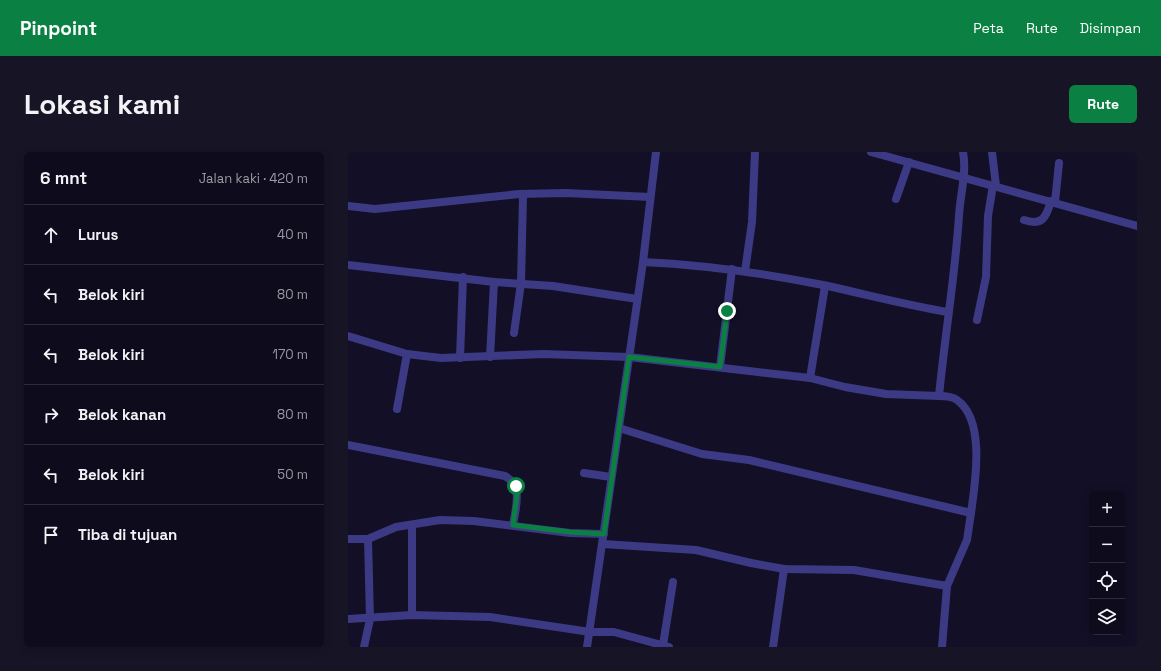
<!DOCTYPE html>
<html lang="id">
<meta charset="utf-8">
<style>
body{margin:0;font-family:"Space Grotesk",sans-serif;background:#171425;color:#f1f3f6}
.controls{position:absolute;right:12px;bottom:12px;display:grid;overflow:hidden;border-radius:6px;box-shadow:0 2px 10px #0003}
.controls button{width:36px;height:36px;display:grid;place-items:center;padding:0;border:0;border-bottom:1px solid #2e2b3b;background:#0e0b1c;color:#f1f3f6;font:20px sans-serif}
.stop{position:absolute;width:12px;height:12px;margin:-9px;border:3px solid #0b8043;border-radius:50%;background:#fff}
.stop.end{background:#0b8043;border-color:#fff;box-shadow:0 1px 4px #0008}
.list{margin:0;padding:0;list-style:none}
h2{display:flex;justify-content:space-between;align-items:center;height:52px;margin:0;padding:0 16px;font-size:17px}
h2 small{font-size:13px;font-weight:400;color:#9b9ba3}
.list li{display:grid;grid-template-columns:26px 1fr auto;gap:12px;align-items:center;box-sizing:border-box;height:60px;padding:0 16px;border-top:1px solid #2e2b3b}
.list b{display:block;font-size:15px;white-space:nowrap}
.list em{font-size:13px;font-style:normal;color:#9b9ba3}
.icon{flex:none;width:22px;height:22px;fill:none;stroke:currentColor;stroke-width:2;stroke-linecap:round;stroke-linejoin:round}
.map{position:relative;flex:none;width:789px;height:495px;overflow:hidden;border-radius:6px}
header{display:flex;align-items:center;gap:24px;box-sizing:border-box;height:56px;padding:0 20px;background:#0b8043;color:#fff}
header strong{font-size:19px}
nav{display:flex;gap:22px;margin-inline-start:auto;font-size:14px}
.intro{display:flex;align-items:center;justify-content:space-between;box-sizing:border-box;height:96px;padding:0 24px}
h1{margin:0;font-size:28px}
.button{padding:10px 18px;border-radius:6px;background:#0b8043;color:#fff;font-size:14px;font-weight:700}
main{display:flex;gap:24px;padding:0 24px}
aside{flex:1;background:#0e0b1c;border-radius:6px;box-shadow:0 2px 10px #0003}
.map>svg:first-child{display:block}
</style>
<header>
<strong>Pinpoint</strong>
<nav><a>Peta</a><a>Rute</a><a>Disimpan</a></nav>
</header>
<div class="intro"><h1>Lokasi kami</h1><a class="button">Rute</a></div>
<main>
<aside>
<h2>6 mnt<small>Jalan kaki · 420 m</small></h2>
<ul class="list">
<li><svg class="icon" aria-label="ahead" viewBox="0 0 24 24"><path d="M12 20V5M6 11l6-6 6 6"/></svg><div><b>Lurus</b></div><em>40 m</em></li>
<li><svg class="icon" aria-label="left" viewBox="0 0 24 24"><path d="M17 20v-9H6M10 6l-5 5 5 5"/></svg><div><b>Belok kiri</b></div><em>80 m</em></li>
<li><svg class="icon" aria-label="left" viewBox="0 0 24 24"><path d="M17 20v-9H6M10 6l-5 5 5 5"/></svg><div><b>Belok kiri</b></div><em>170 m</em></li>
<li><svg class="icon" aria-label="right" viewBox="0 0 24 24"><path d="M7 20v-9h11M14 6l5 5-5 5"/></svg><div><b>Belok kanan</b></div><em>80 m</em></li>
<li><svg class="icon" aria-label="left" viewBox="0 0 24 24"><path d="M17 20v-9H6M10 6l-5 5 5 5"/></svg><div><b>Belok kiri</b></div><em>50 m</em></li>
<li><svg class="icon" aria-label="arrive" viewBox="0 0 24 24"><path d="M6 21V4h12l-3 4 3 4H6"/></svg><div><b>Tiba di tujuan</b></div></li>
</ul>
</aside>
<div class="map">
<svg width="789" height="495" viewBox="0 0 789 495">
<rect width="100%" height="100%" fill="#130f26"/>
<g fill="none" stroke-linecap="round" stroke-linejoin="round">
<!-- minor -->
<g stroke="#3d3a85" stroke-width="8">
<path d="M523,0L789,74"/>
<path d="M644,0L648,34"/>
<path d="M548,47L561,10"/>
<path d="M707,50L711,11"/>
<path d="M0,54L27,57L171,42L218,41L302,45"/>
<path d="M676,68C694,74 698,66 703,49"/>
<path d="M295,110C356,113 415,121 475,133C517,142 558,153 600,160"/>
<path d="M0,113L146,130L205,134L289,147"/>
<path d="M397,119L404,70L407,0"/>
<path d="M629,168L638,125L640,64L645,33"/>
<path d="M166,181L173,131L175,44"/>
<path d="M0,184L59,202L93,206L195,202L281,205L462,226L497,235L538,242L591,244C597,183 607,124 611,64C612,43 619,21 615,0"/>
<path d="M142,205L146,130"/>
<path d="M112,206L115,125"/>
<path d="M372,215L384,117"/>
<path d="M462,226L477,134"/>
<path d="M49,257L59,202"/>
<path d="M271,276L354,302L401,308L623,361C627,332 638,268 609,248C604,244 597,244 591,244"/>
<path d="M0,293L157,324C175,334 168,355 165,373"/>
<path d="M236,321L263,325"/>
<path d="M0,387H20L48,375L92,368L126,369L222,381L256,382"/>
<path d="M255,392L348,398L403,411L436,417L506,418L599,434"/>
<path d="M64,463V373"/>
<path d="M0,467L64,463L142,465L242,480H266L321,495"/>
<path d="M315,493L325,430"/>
<path d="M16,495L22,467L20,387"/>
<path d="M239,495L295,110L308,0"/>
<path d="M425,495L436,417"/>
<path d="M594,495L599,434L619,388L623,361"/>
</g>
</g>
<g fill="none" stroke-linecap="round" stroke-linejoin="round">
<!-- route -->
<path stroke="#0b8043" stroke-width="5" d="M168,334L169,342L165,373L222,380L256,382L281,205L372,215L379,159"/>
</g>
</svg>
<div class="controls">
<button>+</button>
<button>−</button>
<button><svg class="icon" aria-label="locate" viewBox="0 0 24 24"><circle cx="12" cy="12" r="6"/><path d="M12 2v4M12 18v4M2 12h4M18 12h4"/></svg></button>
<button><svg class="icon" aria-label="layers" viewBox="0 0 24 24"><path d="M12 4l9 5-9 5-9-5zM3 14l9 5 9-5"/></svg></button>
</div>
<div class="stop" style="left:168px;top:334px"></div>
<div class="stop end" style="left:379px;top:159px"></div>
</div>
</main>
